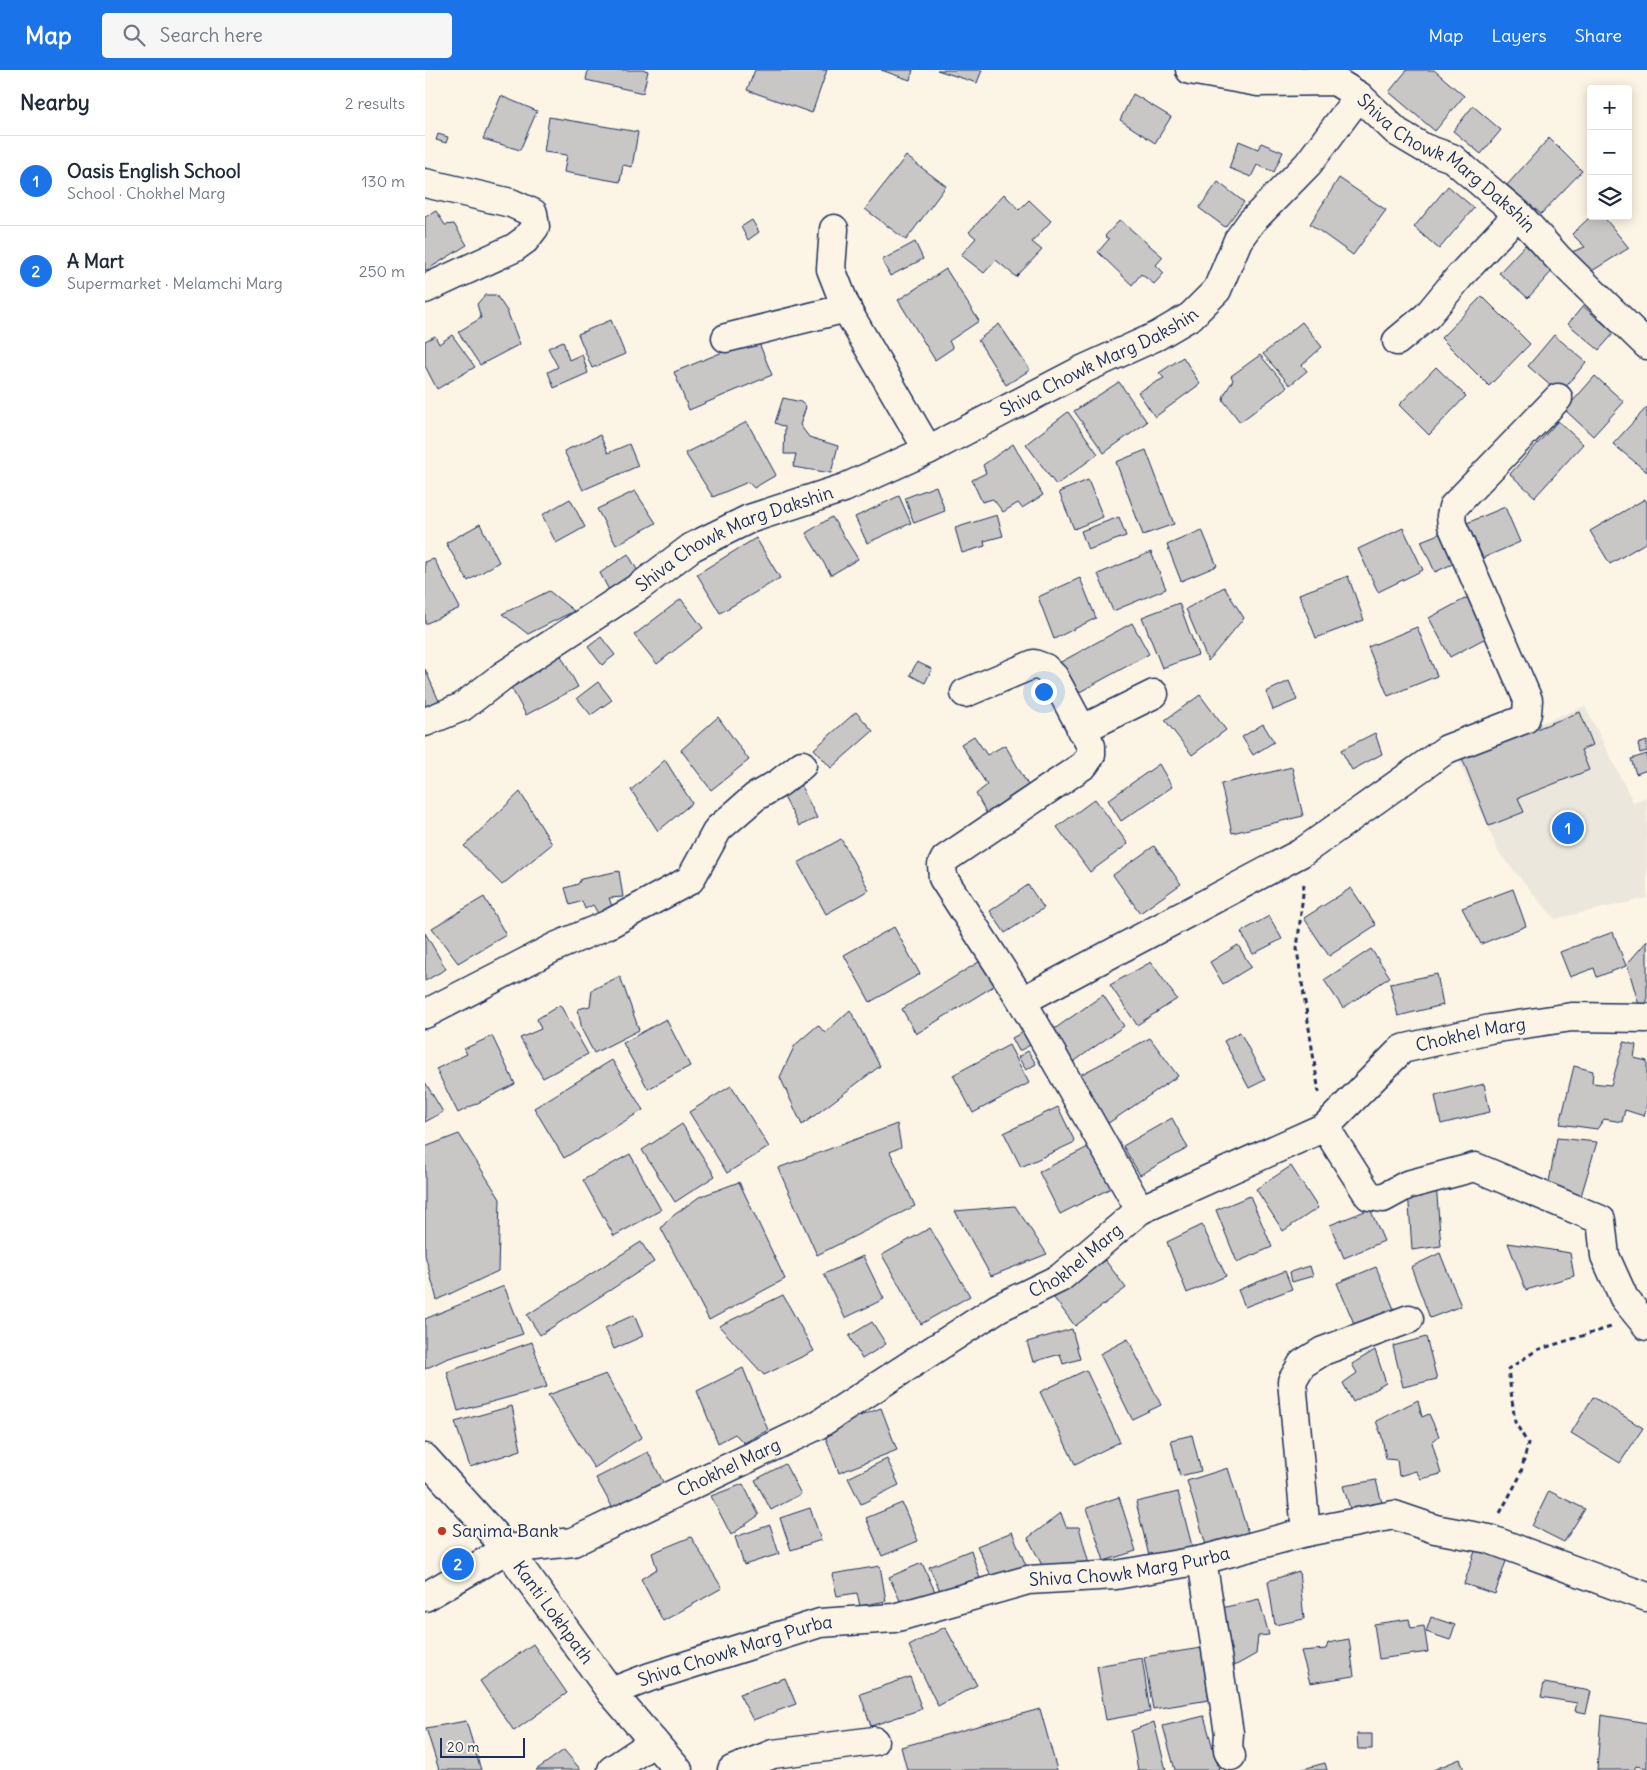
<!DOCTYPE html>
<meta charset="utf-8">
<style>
body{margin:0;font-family:Delius,sans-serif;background:#f6f6f7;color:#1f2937}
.controls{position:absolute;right:15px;top:15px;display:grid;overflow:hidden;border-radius:5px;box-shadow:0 2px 12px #0003}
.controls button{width:45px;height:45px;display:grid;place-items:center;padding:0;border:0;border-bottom:1px solid #e0e1e3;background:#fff;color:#1f2937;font:25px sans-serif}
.scale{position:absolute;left:15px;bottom:12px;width:85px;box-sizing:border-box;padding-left:5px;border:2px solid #1b2f5e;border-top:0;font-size:14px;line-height:18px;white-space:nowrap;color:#1b2f5e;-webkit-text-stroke:4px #fcf5e5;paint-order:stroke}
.you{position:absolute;left:618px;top:621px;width:18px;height:18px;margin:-12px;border:4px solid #fff;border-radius:50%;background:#1a73e8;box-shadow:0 0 0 8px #1a73e833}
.badge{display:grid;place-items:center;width:32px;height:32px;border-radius:50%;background:#1a73e8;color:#fff;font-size:16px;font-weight:700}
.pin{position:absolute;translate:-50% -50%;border:2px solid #fff;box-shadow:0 1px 5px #0006}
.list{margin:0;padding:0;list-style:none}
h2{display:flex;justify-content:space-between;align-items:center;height:65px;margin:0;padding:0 20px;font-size:21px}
h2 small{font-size:16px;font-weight:400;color:#747a83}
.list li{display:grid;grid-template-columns:32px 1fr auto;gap:15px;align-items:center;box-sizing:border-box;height:90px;padding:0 20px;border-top:1px solid #e0e1e3}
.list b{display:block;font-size:19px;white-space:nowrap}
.list p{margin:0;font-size:16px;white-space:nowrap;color:#747a83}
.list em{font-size:16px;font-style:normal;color:#747a83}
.icon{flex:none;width:28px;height:28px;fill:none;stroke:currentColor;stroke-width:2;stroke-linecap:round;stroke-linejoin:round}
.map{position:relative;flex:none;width:1222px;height:1700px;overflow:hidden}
header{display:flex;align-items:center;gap:30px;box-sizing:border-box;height:70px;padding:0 25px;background:#1a73e8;color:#fff}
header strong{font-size:24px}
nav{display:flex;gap:28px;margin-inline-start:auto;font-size:18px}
.search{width:350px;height:45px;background:#f6f6f7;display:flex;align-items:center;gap:12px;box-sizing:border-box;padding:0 18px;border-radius:5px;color:#747a83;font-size:19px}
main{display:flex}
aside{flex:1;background:#fff}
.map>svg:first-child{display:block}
</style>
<header>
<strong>Map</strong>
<div class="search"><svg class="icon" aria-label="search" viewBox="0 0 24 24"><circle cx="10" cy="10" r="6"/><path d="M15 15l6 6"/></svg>Search here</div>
<nav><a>Map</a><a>Layers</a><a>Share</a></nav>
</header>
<main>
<aside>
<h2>Nearby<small>2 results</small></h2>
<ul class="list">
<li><span class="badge">1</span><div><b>Oasis English School</b><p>School · Chokhel Marg</p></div><em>130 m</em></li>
<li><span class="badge">2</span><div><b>A Mart</b><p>Supermarket · Melamchi Marg</p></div><em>250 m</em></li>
</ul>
</aside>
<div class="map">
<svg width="1222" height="1700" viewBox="0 0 1222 1700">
<rect width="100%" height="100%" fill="#fcf5e5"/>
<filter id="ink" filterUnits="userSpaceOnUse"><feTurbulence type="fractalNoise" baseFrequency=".02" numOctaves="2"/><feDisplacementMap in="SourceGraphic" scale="10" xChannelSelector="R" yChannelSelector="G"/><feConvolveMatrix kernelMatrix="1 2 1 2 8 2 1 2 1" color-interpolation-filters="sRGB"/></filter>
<g filter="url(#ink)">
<!-- built -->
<path fill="#ece7dc" d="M1160,636L1208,732L1222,727V828L1130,849L1074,783L1032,686Z"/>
<!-- building -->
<g fill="#c8c7c6" stroke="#1b2f5e">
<path d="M163,0H220L223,1L218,23L161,10Z"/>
<path d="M330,0H402L387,43L322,20Z"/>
<path d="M456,0H488L485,10Z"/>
<path d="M512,0H557L552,13Z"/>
<path d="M982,0H1009L1039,26L1010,61L964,22Z"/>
<path d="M708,24L746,47L730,73L695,50Z"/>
<path d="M76,26L112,41L95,80L58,69Z"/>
<path d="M1048,36L1076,60L1056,84L1028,61Z"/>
<path d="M124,47L213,62L207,97L198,95L195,112L139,102L142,85L119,82Z"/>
<path d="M13,64L23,67L21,73L11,70Z"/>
<path d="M1124,68L1157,101L1116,144L1082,115Z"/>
<path d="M814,71L833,79L836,73L858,82L849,102L832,95L826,107L804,98Z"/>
<path d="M481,86L521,116L481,170L440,139Z"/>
<path d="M914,108L961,140L928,185L885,154Z"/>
<path d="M793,112L819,132L800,157L774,138Z"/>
<path d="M1023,116L1049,138L1014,179L989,157Z"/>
<path d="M579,124L594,140L604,130L626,151L607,172L617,180L591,207L571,190L559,203L536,185L551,168L544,162Z"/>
<path d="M11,141L20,155L29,154L42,175L0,201V147Z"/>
<path d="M1166,146H1178L1204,178L1162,204L1144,183L1160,177L1147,164Z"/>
<path d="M327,150L334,162L323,170L316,157Z"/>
<path d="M695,150L738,187L731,195L739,203L729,214L716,204L707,215L673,182L684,169L680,166Z"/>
<path d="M490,172L498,189L465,206L457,190Z"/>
<path d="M1100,175L1128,200L1103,228L1074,203Z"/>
<path d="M521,199L554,251L524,271L528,278L510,290L473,230Z"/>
<path d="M60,225H71L82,241L95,274L55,295L33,262L56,248L52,234Z"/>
<path d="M1057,226L1105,274L1064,316L1016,268Z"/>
<path d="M1158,236L1189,263L1174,280L1143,254Z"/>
<path d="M186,250L200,284L167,298L153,264Z"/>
<path d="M877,252L897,277L877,295L882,301L865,315L838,284Z"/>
<path d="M574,254L605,300L581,315L553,270Z"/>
<path d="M27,265L50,297L12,319L0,296V271L10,266L14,274Z"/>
<path d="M1129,265L1161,292L1135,324L1103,296Z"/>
<path d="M332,268L347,305L264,340L249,302Z"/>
<path d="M138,271L144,290L157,284L163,303L129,318L123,302L133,297L123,278Z"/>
<path d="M835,285L862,317L815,352L798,330L799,325L808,310L806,306Z"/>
<path d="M758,287L775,314L730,347L713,322L739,308L734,303Z"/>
<path d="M1011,297L1041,326L1004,365L974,335Z"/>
<path d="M1170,306L1199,332L1168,366L1140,340Z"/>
<path d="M694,312L722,352L679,383L649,341Z"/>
<path d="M358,328L376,332L381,337L375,355L384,367L413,376L406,403L368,397L371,384H359L360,357L350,353Z"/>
<path d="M1222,337V402L1188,374Z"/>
<path d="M643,342L673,384L631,415L601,374Z"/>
<path d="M1133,351L1158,374L1110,427L1085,404Z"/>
<path d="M322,352L351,405L329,418L323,412L288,427L260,383Z"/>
<path d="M175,365L183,383L204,374L213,396L158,420L139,381Z"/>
<path d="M588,374L618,425L597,438L593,433L578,442L568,429L557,432L547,410L561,403L558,395Z"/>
<path d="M721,380L749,454L718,465L691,392Z"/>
<path d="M663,410L678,447L649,459L634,422Z"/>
<path d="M511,416L520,441L489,453L480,428Z"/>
<path d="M210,421L231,453L191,475L172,439Z"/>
<path d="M474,426L486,453L442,473L430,447Z"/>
<path d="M145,429L160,457L131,473L117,445Z"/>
<path d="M1220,429L1222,433V472L1185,494L1165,461Z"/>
<path d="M1080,437L1095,472L1058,488L1042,453Z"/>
<path d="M572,445L578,466L559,471L560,476L537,483L530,458Z"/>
<path d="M407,447L433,489L406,505L381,463Z"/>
<path d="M694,447L701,466L663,480L656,461Z"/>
<path d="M55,454L74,492L43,511L21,473Z"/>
<path d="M978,458L998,500L953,522L933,479Z"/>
<path d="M777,460L792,496L756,511L742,475Z"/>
<path d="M1021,461L1034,491L1010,502L996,471Z"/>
<path d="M331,468L355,508L295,543L272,504Z"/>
<path d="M726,482L741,519L688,541L673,504Z"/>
<path d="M203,484L214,503L185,522L175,503Z"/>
<path d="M9,489L35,538L0,554V492Z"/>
<path d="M923,506L939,550L891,568L874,524Z"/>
<path d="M655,508L671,548L629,569L613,527Z"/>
<path d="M799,517L819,548L783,591L761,539Z"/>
<path d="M124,521L149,541L103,564L77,544Z"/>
<path d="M1049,524L1070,563L1025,587L1004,548Z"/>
<path d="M256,529L278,558L232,594L209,565Z"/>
<path d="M754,533L773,585L737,598L717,547Z"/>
<path d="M707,553L724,584L651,624L634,593Z"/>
<path d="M992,557L1012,606L963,626L943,577Z"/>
<path d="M176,567L190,585L177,595L163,577Z"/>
<path d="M134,582L153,617L101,645L82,610Z"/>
<path d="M492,592L507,599L500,613L485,605Z"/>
<path d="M0,599L14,631L0,637Z"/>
<path d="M864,611L872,630L848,640L841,622Z"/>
<path d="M173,612L187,630L166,645L152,628Z"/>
<path d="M775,625L801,660L767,685L740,650Z"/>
<path d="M431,642L448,661L406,698L389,679Z"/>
<path d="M1155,642L1168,675L1156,680L1164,700L1093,728L1099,742L1064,756L1037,688Z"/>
<path d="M293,647L324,690L286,720L256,680Z"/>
<path d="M838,654L849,672L828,685L817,667Z"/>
<path d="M950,663L957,684L927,700L916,680Z"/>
<path d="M549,666L562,685L580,675L607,722L568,755L551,724L562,715L536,674Z"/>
<path d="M1222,671V681L1215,683L1213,674Z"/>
<path d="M1222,684V700L1211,704L1206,689Z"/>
<path d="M240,690L267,733L233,761L206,720Z"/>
<path d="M734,694L747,717L696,751L683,730Z"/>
<path d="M867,697L878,746L807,763L796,714Z"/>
<path d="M374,712L392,748L374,756L356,721Z"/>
<path d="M95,722L127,774L77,815L39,776Z"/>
<path d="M670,729L703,774L665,802L632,757Z"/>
<path d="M416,769L444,820L401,844L373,793Z"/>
<path d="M729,776L756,814L715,843L688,805Z"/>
<path d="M194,801L198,827L184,828L188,839L174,845L168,835L160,839L157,831L145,835L140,818L153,814L156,809Z"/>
<path d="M603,815L619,838L580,863L565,841Z"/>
<path d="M926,818L951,855L904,886L879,848Z"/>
<path d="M1088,819L1101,856L1056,874L1037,838Z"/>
<path d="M59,827L81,865L33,893L7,858Z"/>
<path d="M844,846L857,869L828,884L816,862Z"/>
<path d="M469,857L495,904L445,932L419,885Z"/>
<path d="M1188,862L1201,896L1172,907L1169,898L1145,907L1135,882Z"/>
<path d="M0,863L21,899L0,911Z"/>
<path d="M1222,871V934L1214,935L1202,894Z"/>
<path d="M813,875L826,897L798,914L785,892Z"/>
<path d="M946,879L965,907L918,938L899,910Z"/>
<path d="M557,890L572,914L491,964L477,939Z"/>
<path d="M726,892L752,929L712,955L685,915Z"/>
<path d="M1012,904L1018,935L973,946L965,914Z"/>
<path d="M195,906L214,960L169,983L157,960L153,939L165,936L167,920Z"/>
<path d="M678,925L699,956L644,995L625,962Z"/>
<path d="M135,935L163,984L118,1008L95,968L116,959L112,949Z"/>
<path d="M425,940L455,996L377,1055L355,1007L370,975L393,955L400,963Z"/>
<path d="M241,949L265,996L223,1019L198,973Z"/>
<path d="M600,961L607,974L594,981L587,968Z"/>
<path d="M815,962L840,1010L824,1018L799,971Z"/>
<path d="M67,966L90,1014L33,1043L11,999L42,984L39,979Z"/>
<path d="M725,968L753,1006L682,1054L653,1006Z"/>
<path d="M1199,972L1211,975L1209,988L1222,991V1034L1219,1046L1200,1040L1197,1052L1179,1049L1172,1059L1135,1054L1149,996L1168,1001L1167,1013L1186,1015Z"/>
<path d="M584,975L604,1013L548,1043L528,1005Z"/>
<path d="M603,981L611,994L601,1000L593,987Z"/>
<path d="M187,990L218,1040L139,1088L109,1038Z"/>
<path d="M0,1012L18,1042L0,1052Z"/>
<path d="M1059,1014L1065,1042L1016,1054L1010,1026Z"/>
<path d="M306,1016L344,1077L302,1103L264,1042Z"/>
<path d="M633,1037L650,1072L596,1097L579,1063Z"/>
<path d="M747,1048L763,1078L715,1105L698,1076Z"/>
<path d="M257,1054L290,1106L250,1132L217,1080Z"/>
<path d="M472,1054L476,1077L465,1082L490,1136L392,1185L353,1098Z"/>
<path d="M34,1064L75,1129L73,1201L12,1230L0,1185V1077Z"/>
<path d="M1132,1068L1172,1072L1156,1126L1124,1112Z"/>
<path d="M667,1075L688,1117L635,1144L614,1102Z"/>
<path d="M205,1084L236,1140L189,1166L158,1110Z"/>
<path d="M866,1096L893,1138L858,1161L831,1119Z"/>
<path d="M314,1112L360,1209L284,1250L236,1158L245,1148L274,1127Z"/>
<path d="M1011,1114L1016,1176L987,1180L983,1119Z"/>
<path d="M825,1126L847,1177L812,1192L791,1140Z"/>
<path d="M590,1136L622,1184L566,1206L530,1141Z"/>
<path d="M945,1139L959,1171L919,1188L905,1155Z"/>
<path d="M777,1155L801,1206L762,1223L742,1172Z"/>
<path d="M505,1158L545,1226L496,1254L457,1185Z"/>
<path d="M216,1172L229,1192L115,1265L102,1245Z"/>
<path d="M1083,1173L1145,1183L1149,1206L1101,1220Z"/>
<path d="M1015,1183L1036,1236L1005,1248L986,1197Z"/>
<path d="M438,1186L459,1229L420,1248L399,1204Z"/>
<path d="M680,1190L701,1218L650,1256L629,1228Z"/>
<path d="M885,1196L888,1206L867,1212L865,1202Z"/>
<path d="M951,1197L972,1246L933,1263L912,1213Z"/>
<path d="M860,1201L867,1219L820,1237L813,1220Z"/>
<path d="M79,1216L98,1264L21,1289L0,1299V1249Z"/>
<path d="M358,1225L389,1281L339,1305L294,1256Z"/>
<path d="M209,1245L218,1266L189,1279L180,1258Z"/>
<path d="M447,1252L461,1274L437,1289L424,1266Z"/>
<path d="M647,1259L655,1289L638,1294L635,1284L608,1292L602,1272Z"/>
<path d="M1001,1267L1012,1309L978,1317L968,1276Z"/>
<path d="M703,1269L736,1335L707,1349L675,1284Z"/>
<path d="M107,1272L122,1317L33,1341L22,1302Z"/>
<path d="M950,1280L961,1313L928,1332L918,1313L932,1303L927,1294Z"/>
<path d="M318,1298L343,1360L319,1373L310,1364L293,1373L272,1321Z"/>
<path d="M661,1300L695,1372L650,1394L615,1322Z"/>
<path d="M181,1304L217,1367L169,1398L123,1325Z"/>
<path d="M1168,1327L1218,1358L1195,1393L1146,1363Z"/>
<path d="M993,1330L997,1347L1004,1344L1014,1366L1007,1372L1016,1404L996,1409L991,1401L974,1406L972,1390L961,1389L957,1367L951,1351Z"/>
<path d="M87,1336L96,1380L45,1397L30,1352Z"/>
<path d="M456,1338L472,1380L414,1403L398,1360Z"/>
<path d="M767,1365L776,1401L755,1406L746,1370Z"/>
<path d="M223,1382L241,1418L190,1442L171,1408Z"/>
<path d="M462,1389L474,1415L436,1434L423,1408Z"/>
<path d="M360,1394L376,1424L346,1440L330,1410Z"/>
<path d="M803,1398L823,1463L781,1475L762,1411Z"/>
<path d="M951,1410L959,1441L928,1448L918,1416Z"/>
<path d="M318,1414L334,1445L306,1465L286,1426Z"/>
<path d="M1124,1421L1160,1439L1139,1472L1107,1456Z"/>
<path d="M753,1422L768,1480L725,1490L711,1432Z"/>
<path d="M694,1427L711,1481L679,1491L662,1438Z"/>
<path d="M477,1433L493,1471L457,1486L441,1448Z"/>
<path d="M385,1438L396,1470L366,1480L355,1448Z"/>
<path d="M636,1443L641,1457H654L665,1498L620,1501L603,1468Z"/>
<path d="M345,1455L354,1484L319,1495L310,1467Z"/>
<path d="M587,1462L602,1498L569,1512L552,1476Z"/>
<path d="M266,1467L297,1518L238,1551L216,1509L232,1499L227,1483Z"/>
<path d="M1053,1472L1084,1482L1070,1524L1039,1514Z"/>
<path d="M546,1480L556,1512L519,1529L504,1497Z"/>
<path d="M497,1493L512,1526L479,1539L464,1507Z"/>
<path d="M455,1496L461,1531L435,1536L432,1523L412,1526L407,1504Z"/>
<path d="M874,1501L879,1549L850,1555L843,1511Z"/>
<path d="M834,1529L844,1565L833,1566L831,1584L806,1598L797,1538Z"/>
<path d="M1006,1547L1030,1555L1025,1570L1001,1562Z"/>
<path d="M984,1549L986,1558L999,1556L1003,1582L954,1589L949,1554Z"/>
<path d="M520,1557L552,1615L513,1636L484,1576Z"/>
<path d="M924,1569L929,1606L885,1613L876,1581L901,1579L903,1573Z"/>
<path d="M108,1574L142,1623L89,1661L55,1611Z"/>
<path d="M776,1578L784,1630L728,1639L719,1587Z"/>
<path d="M717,1588L725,1642L681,1650L672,1596Z"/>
<path d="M485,1607L497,1639L446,1656L435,1624Z"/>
<path d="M360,1608L371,1634L328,1650L314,1624Z"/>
<path d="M1119,1613L1166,1621L1161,1643L1150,1641L1152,1633L1116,1627Z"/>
<path d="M615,1639L632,1700H482L476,1677Z"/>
<path d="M1176,1645L1222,1653V1698L1211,1696L1209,1700H1172Z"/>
<path d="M779,1646L794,1700H750L738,1656Z"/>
<path d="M41,1651L56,1700H14L1,1658Z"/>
<path d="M729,1652L741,1700H713L706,1661Z"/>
<path d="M932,1664H947V1679H933Z"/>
<path d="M139,1680L156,1700H111Z"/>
<path d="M1035,1689L1039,1700H1008Z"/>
<path d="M900,1693L902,1700H874Z"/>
</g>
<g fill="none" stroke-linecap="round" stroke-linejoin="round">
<defs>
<g id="street">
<path d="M765,0L833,12L910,11L934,26"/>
<path d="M0,113L86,133L108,143L110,157L100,170L89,178L0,219"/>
<path d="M409,159L406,199L422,240L503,380"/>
<path d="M301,268L422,238"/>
<path d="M972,271L1002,246L1035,206L1093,144"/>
<path d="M540,623L609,594L620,598L629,607L666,676V685L659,695L520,789L517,795L518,808L597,931L715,1140"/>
<path id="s1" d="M0,652L37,637L79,605L214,517L267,477L324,449L419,418L503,380L659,299L732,266L766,246L792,220L813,170L826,152L883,94L934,26L972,62L999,78L1027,88L1062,118L1093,144L1132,187L1222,275"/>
<path d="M656,660L729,624"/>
<path d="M597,931L876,783L1022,679L1100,649L1102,643L1103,630L1027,455L1026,446L1028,437L1133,328"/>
<path d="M0,944L130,877L182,855L265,810L293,759L330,727L354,713L377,695"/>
<path d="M900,1057L944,1126L958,1128L982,1115L1050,1097L1176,1150L1180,1186L1199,1228L1222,1256"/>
<path d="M881,1462L867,1311L877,1294L898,1281L984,1249"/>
<path id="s2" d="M82,1479L148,1472L391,1356L573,1238L635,1208L715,1140L900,1057L977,979L1065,959L1147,947L1222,948"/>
<path d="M777,1490L804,1663L803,1680L806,1686"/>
<path id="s3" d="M186,1622L225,1607L395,1553L469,1548L603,1510L691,1505L777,1490L881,1462L969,1445L1010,1459L1064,1469L1222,1527"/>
<path d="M187,1700L229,1672"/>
<path d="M307,1700L348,1684L449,1671"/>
</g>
<path id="secondary" d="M0,1527L82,1479"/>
<g id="primary">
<path id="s4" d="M0,1388L82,1479L186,1622L253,1700"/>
</g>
</defs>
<!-- street casing -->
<use href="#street" stroke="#1b2f5e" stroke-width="31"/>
<!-- secondary casing -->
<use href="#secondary" stroke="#1b2f5e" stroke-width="31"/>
<!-- primary casing -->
<use href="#primary" stroke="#1b2f5e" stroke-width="31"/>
<!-- path -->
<g stroke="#1b2f5e" stroke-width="3" stroke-dasharray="5 4" stroke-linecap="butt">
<path d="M879,814L872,880L894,1023"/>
<path d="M1075,1443L1095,1406L1103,1374L1090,1352L1083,1299L1112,1280L1186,1257"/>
</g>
<!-- street -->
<use href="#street" stroke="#fcf5e5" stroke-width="28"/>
<!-- secondary -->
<use href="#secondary" stroke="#fcf5e5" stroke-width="28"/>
<!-- primary -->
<use href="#primary" stroke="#fcf5e5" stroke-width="28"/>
</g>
</g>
<!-- markers -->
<circle fill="#c8321e" stroke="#fcf5e5" stroke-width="2" cx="17" cy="1461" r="5"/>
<g text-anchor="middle" stroke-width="4" stroke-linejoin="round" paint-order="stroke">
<!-- street labels -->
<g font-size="18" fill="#1b2f5e" stroke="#fcf5e5">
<text dy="6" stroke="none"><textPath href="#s1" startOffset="1262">Shiva Chowk Marg Dakshin</textPath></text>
<text dy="6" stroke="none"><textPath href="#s1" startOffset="768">Shiva Chowk Marg Dakshin</textPath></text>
<text dy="6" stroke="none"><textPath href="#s1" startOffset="362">Shiva Chowk Marg Dakshin</textPath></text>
<text dy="6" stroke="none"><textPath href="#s2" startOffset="1109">Chokhel Marg</textPath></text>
<text dy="6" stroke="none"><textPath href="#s2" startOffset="644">Chokhel Marg</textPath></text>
<text dy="6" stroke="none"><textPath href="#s2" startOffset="239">Chokhel Marg</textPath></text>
<text dy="6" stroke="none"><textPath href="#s3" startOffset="536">Shiva Chowk Marg Purba</textPath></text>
<text dy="6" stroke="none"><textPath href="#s4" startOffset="201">Kanti Lokhpath</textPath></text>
<text dy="6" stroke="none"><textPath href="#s3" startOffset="131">Shiva Chowk Marg Purba</textPath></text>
</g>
<!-- poi labels -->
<g font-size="18" fill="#1b2f5e" stroke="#fcf5e5" text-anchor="start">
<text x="27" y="1467">Sanima Bank</text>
</g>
</g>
</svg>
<div class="controls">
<button>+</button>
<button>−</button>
<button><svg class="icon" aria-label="layers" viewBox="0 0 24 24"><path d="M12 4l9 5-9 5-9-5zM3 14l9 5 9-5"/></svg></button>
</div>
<div class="scale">20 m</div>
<div class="you"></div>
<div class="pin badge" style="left:1143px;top:758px">1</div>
<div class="pin badge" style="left:33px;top:1494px">2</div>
</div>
</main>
